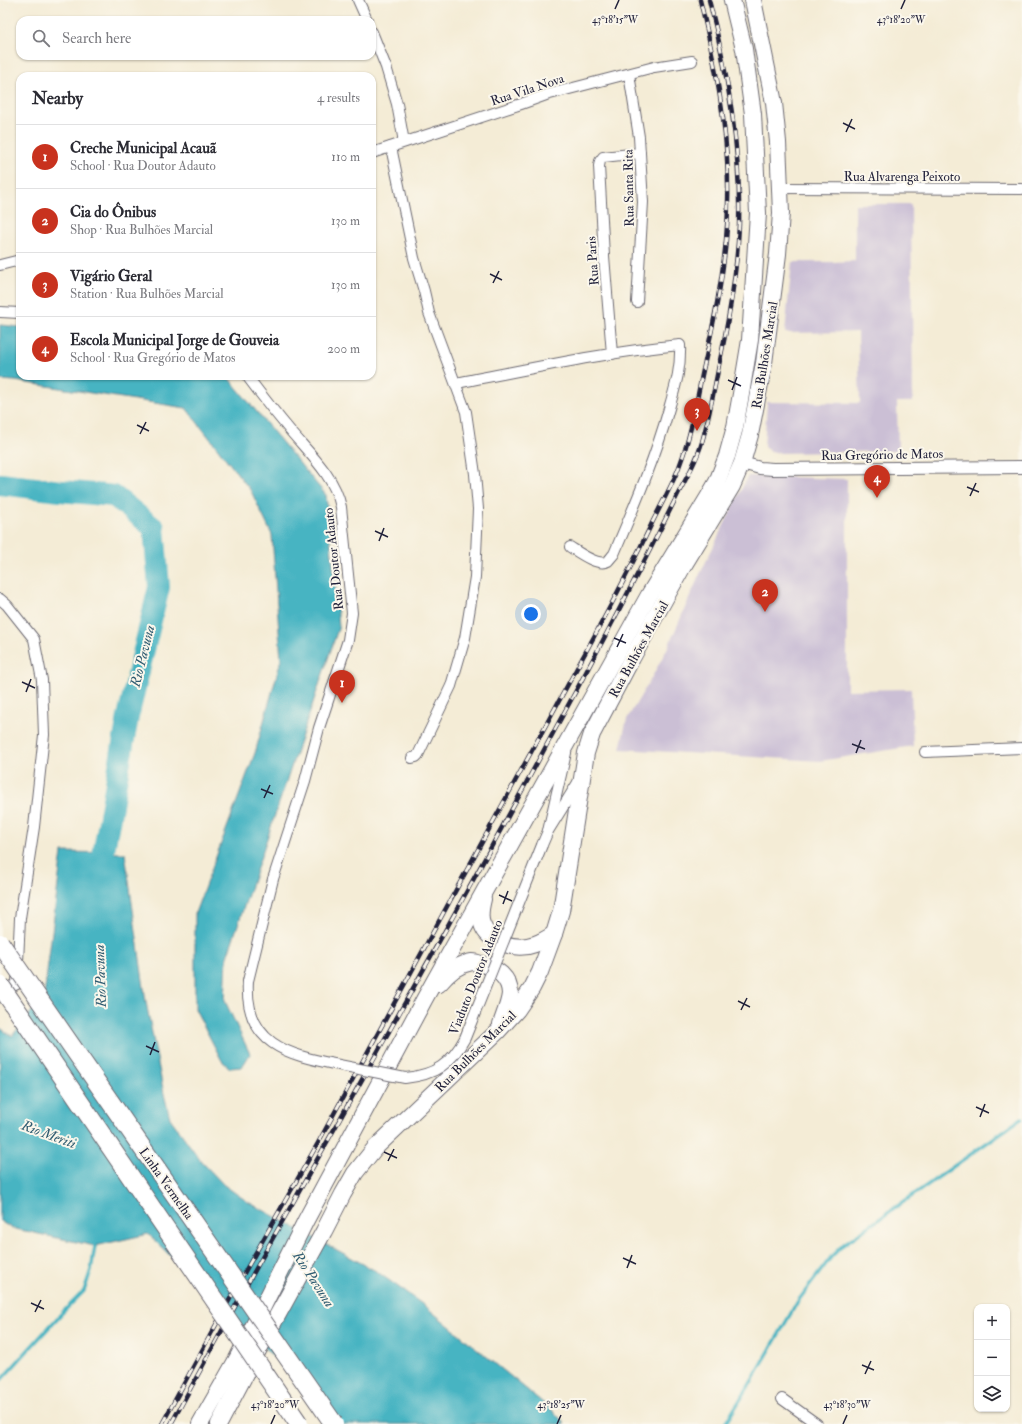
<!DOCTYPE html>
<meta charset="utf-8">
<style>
body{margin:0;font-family:"IM FELL Double Pica",serif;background:#f7f7f7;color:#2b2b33}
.controls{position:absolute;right:12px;bottom:12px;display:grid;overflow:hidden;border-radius:8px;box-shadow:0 1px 3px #0004}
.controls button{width:36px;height:36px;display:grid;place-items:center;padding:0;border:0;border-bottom:1px solid #e1e1e2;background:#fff;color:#2b2b33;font:20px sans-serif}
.you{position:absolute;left:531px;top:614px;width:14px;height:14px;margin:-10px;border:3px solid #fff;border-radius:50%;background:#1a73e8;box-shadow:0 0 0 6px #1a73e833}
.badge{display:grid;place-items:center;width:26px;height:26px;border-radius:50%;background:#c8321e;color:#fff;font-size:13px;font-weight:700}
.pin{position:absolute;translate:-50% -33px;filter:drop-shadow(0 1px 2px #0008)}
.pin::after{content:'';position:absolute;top:21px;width:14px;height:12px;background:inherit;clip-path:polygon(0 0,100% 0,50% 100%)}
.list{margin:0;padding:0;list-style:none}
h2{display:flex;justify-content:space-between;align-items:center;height:52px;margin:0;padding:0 16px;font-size:17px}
h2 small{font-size:13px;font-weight:400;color:#7c7c81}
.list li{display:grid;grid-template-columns:26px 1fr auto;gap:12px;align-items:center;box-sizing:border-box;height:64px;padding:0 16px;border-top:1px solid #e1e1e2}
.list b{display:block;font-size:15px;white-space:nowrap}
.list p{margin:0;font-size:13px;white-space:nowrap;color:#7c7c81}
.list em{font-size:13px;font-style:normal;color:#7c7c81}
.icon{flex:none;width:22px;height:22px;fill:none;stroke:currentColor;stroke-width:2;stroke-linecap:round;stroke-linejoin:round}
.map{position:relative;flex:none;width:1022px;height:1424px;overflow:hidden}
.search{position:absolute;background:#fff;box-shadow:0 1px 3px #0004;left:16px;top:16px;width:360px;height:44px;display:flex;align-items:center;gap:10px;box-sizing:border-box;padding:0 14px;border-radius:12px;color:#7c7c81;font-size:15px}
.panel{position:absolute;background:#fff;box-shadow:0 1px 3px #0004;left:16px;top:72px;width:360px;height:308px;border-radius:12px}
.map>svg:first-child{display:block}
</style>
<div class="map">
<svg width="1022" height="1424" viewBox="0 0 1022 1424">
<rect width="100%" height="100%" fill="#fbf7ec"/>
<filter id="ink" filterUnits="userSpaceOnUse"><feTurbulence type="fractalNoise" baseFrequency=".025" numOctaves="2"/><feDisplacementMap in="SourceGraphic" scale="8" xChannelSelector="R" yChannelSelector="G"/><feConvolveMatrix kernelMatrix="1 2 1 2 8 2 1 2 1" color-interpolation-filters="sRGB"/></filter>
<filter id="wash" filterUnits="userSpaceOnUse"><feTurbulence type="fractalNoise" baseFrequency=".012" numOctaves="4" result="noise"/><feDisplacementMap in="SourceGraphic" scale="16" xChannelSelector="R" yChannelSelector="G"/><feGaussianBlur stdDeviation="0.9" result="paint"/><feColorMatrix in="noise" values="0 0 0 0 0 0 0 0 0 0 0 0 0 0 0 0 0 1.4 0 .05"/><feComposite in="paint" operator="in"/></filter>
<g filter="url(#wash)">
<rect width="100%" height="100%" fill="#f4ecd6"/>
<!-- industrial -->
<g fill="#cbbfd5">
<path d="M855,204H911L913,402H897L898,451L780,453L770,451L764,447L767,402L860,403L858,332L785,333L792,262H833L855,261Z"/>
<path d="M748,476L847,479V690L911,689L913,746L820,761L620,749L627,719L652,677L668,647L699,576Z"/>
</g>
<!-- water -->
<g fill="#46b4c2" stroke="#346b7e">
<path d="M0,325L20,327V376H227L326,495L339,626L227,957L225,1001L250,1054L242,1067L230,1068L222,1061L195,1009V913L255,753L281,660L272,535L251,491L186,408L15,381L0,380Z"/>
<path d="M62,852L125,853L146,1002L164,1094L170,1118L201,1161L224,1185L248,1202L376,1271L425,1306L553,1411L565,1424H342L148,1234L95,1246L11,1228L0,1221V1028L12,1036L44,996Z"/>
</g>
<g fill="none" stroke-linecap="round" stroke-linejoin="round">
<!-- stream -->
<g stroke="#46b4c2" stroke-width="3.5">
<path d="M0,1381L61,1314L84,1291L91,1270L95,1246L93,1243"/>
<path d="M725,1424L753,1379L798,1301L832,1256L844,1244L1022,1118"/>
</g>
<!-- river -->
<path stroke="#46b4c2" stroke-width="22" d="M0,484L61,491L114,496L154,528L159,587L128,717L98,883"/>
</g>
</g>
<g filter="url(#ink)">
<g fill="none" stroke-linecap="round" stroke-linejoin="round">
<defs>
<g id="minor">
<path d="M358,0L367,20"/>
<path d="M372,32L386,67L397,104L404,142"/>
<path d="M629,74L639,137L643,202L637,302"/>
<path d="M391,147L414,258L424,291L429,313L466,412L475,474L478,509L475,577L465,638L451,686L418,755L416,757L412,758"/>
<path d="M372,153L521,104L546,95L654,67L692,61"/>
<path d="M781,188L1022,189"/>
<path d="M0,265L20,260"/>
<path d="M0,312L20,313"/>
<path d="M612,354L604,256L599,166L600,161L603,157L640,153"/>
<path d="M247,376C262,396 277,415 293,434C312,456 335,478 341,507L352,613L348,640L319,728L305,781L273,879"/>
<path d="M456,383C530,369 605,352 680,345C681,368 676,384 670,405C656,456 635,505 614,554C612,556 610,559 608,561C598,567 578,552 570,547"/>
<path d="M0,599L7,605L34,639L42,680L44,735L34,827L20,918L17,984L0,992"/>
<path d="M925,752L1022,748"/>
<path d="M548,831L566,753"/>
<path d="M542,845L548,831L579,781"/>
<path d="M782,1399L817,1424"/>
</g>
<path id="tertiary" d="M742,463L760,468L773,469L1022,467"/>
<g id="primary">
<path d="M483,899C481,907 479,916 482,924C488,943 517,951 535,944C541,942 548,938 554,934"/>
<path d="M439,984C447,974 458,964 472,962C474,962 478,963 481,964C496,967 510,978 510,994C509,1004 504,1015 501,1024"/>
<path d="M200,1424L237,1359L306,1220L425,998L649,595L709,496L717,482L727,456L735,427L741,394L750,340L758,213L753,114L744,49L732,0"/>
<path d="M219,1424L250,1365L324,1231L343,1194L355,1173L375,1148L498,1031L517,1010L532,988L540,972L554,934L561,911L586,753L592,734L632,658L682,568L732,486L742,463L750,435L764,363L778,254L781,213L778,142L774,103L753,0"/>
</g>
</defs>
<!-- minor casing -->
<use href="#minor" stroke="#6c6971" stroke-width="12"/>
<!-- tertiary casing -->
<use href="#tertiary" stroke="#6c6971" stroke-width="14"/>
<!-- primary casing -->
<use href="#primary" stroke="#6c6971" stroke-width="18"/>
<!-- minor -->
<use href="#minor" stroke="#fff" stroke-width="10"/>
<!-- tertiary -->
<use href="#tertiary" stroke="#fff" stroke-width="12"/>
<!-- primary -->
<use href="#primary" stroke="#fff" stroke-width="16"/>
<defs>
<g id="rail">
<path d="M162,1424L243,1275L318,1143L596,633C616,596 635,559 653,521C662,503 672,485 679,467C691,436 696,403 703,370C713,327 722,284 726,240C734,159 719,78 700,0"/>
<path d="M171,1424C204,1364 236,1304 269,1245C367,1071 465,898 559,722C593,660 626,597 658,534C665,520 672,506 679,492C688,475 697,460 702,442C709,417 714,391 719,365C729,319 737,273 739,225C741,149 728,73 709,0"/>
</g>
</defs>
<!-- rail casing -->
<use href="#rail" stroke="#22223b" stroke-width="4.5"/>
<!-- rail -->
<use href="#rail" stroke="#fbf7ec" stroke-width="3" stroke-dasharray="9" stroke-linecap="butt"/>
<defs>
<path id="minor-bridge" d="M273,879L248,981C244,1044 287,1055 339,1065C361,1069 383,1074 405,1078C435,1075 451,1064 465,1038L542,845"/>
<g id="motorway-bridge">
<path d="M0,943L334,1424"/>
<path d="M0,985L299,1424"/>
</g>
</defs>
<!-- minor-bridge casing -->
<use href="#minor-bridge" stroke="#6c6971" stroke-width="12" stroke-linecap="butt"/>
<!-- motorway-bridge casing -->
<use href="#motorway-bridge" stroke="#6c6971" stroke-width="20" stroke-linecap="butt"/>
<!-- minor-bridge -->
<use href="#minor-bridge" stroke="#fff" stroke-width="10"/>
<!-- motorway-bridge -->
<use href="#motorway-bridge" stroke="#fff" stroke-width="18"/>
</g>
</g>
<!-- ticks -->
<path fill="none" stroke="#22223b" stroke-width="1.5" d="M615,9L619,0M901,9L905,0M843,123L855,129M846,132L852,119M490,274L502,280M493,283L499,271M728,380L741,386M732,390L737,377M137,425L149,431M140,434L146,422M967,487L979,492M970,496L976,483M375,531L388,537M379,541L384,528M614,638L626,643M617,647L623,634M22,682L35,688M26,692L31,679M852,744L865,749M856,753L861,740M261,789L273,794M264,798L270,785M499,895L512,901M503,904L508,891M738,1001L750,1007M741,1010L747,998M146,1046L159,1052M150,1055L155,1042M976,1107L989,1113M980,1117L985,1104M384,1152L397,1158M388,1161L394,1149M623,1258L636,1264M627,1268L632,1255M31,1303L44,1309M35,1312L41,1300M862,1365L874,1370M865,1374L871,1361M271,1424L275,1415M557,1424L561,1415M843,1424L847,1415"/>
<g text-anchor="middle" stroke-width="4" stroke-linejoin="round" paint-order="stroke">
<!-- street labels -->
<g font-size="13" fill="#22223b" stroke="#fbf7ec">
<text transform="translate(527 89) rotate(-18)" y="5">Rua Vila Nova</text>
<text x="902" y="181">Rua Alvarenga Peixoto</text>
<text transform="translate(628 188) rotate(-91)" y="5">Rua Santa Rita</text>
<text transform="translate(592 261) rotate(-94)" y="5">Rua Paris</text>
<text transform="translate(764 355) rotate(-81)" y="5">Rua Bulhões Marcial</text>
<text transform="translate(882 454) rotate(-1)" y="5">Rua Gregório de Matos</text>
<text transform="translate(333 559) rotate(-96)" y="5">Rua Doutor Adauto</text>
<text transform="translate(638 649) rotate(-61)" y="5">Rua Bulhões Marcial</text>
<text transform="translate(475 977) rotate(-68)" y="5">Viaduto Doutor Adauto</text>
<text transform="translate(475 1051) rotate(-45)" y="5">Rua Bulhões Marcial</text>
<text transform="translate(167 1183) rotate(55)" y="5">Linha Vermelha</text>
</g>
<!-- water labels -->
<g font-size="14" font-style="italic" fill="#305c71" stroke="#fbf7ec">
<text transform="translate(142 656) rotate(-76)" y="5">Rio Pavuna</text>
<text transform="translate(100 976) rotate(-92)" y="5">Rio Pavuna</text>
<text transform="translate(49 1134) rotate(20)" y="5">Rio Meriti</text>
<text transform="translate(314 1279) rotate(57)" y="5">Rio Pavuna</text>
</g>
</g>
<g font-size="10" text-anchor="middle" fill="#22223b" stroke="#fbf7ec" stroke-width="4" stroke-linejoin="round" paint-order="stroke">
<text x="615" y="23">43°18'15"W</text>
<text x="901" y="23">43°18'20"W</text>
<text x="275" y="1408">43°18'20"W</text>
<text x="561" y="1408">43°18'25"W</text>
<text x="847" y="1408">43°18'30"W</text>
</g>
</svg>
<div class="controls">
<button>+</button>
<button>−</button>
<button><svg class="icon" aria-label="layers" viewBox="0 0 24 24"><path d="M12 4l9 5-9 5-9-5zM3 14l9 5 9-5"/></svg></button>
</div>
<div class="you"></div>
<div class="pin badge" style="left:342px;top:703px">1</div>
<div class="pin badge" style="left:765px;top:612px">2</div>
<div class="pin badge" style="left:697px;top:431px">3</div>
<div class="pin badge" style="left:877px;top:498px">4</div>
<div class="search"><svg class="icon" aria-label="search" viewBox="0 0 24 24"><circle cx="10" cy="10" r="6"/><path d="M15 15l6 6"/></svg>Search here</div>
<section class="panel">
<h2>Nearby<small>4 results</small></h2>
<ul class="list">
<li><span class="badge">1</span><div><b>Creche Municipal Acauã</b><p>School · Rua Doutor Adauto</p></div><em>110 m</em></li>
<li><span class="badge">2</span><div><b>Cia do Ônibus</b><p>Shop · Rua Bulhões Marcial</p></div><em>130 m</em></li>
<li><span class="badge">3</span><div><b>Vigário Geral</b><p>Station · Rua Bulhões Marcial</p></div><em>130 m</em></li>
<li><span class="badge">4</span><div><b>Escola Municipal Jorge de Gouveia</b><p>School · Rua Gregório de Matos</p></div><em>200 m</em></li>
</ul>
</section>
</div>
